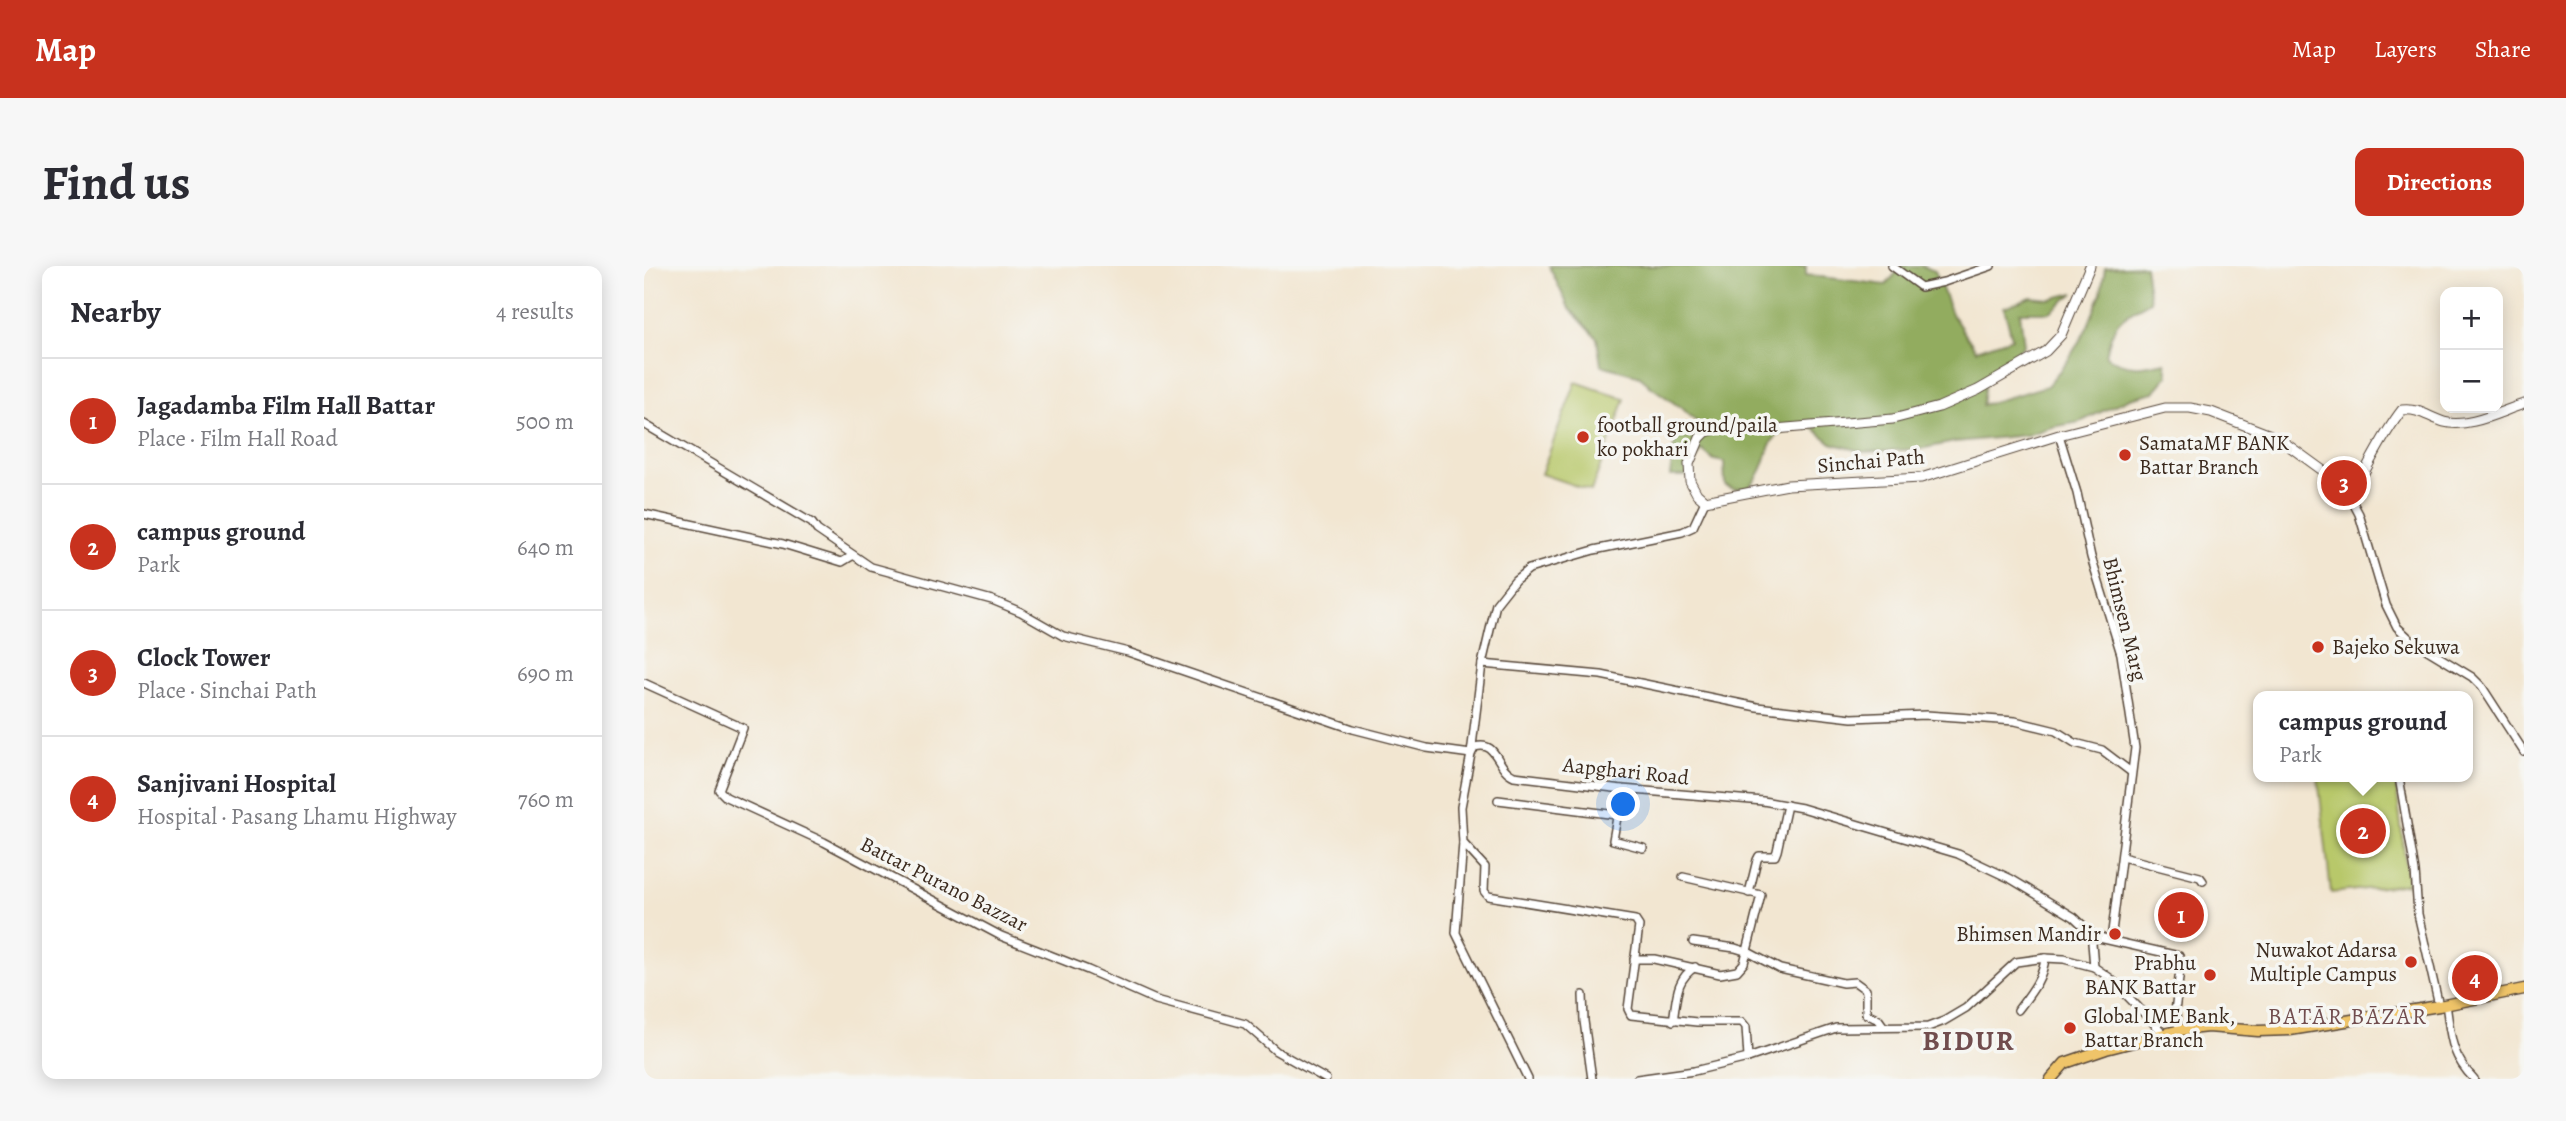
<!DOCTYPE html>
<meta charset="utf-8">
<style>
body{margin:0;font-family:Alegreya,serif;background:#f7f7f7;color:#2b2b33}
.controls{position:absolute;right:21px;top:21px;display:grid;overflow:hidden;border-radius:14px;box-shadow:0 4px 18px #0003}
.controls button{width:63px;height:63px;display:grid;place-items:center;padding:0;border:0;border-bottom:2px solid #e1e1e2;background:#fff;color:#2b2b33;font:35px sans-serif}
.you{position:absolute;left:980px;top:539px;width:24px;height:24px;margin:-18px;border:5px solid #fff;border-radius:50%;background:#1a73e8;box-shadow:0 0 0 10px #1a73e833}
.badge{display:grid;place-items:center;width:46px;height:46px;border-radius:50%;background:#c8321e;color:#fff;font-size:23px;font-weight:700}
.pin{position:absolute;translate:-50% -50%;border:4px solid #fff;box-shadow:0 2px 7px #0006}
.popup{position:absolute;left:1609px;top:425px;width:220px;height:91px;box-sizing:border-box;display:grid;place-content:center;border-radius:14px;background:#fff;filter:drop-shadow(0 2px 5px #0005);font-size:23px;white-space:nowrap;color:#7c7c81}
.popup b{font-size:26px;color:#2b2b33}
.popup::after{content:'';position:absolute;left:50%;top:100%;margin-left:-14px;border:14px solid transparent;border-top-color:#fff}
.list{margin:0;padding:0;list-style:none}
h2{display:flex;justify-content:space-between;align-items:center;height:91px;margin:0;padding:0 28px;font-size:30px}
h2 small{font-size:23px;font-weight:400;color:#7c7c81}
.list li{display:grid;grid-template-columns:46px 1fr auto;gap:21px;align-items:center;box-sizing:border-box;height:126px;padding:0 28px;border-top:2px solid #e1e1e2}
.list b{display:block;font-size:26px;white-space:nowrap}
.list p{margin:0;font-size:23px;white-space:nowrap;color:#7c7c81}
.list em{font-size:23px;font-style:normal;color:#7c7c81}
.map{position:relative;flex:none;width:1880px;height:813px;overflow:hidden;border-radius:14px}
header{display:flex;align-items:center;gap:42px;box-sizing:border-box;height:98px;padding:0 35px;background:#c8321e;color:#fff}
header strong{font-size:33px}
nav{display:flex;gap:38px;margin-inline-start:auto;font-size:24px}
.intro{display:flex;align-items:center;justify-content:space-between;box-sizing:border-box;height:168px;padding:0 42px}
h1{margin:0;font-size:49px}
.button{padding:18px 32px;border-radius:14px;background:#c8321e;color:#fff;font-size:24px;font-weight:700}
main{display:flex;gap:42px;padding:0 42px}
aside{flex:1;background:#fff;border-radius:14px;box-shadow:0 4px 18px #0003}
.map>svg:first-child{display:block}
</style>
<header>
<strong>Map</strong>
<nav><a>Map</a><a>Layers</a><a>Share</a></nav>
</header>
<div class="intro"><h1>Find us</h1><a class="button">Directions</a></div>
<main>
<aside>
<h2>Nearby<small>4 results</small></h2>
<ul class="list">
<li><span class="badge">1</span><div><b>Jagadamba Film Hall Battar</b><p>Place · Film Hall Road</p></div><em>500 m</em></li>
<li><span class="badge">2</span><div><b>campus ground</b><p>Park</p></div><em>640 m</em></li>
<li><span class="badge">3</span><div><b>Clock Tower</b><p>Place · Sinchai Path</p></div><em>690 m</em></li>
<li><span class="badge">4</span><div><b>Sanjivani Hospital</b><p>Hospital · Pasang Lhamu Highway</p></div><em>760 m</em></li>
</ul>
</aside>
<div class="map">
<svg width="1880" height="813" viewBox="0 0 1880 813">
<rect width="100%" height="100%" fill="#f6f6f2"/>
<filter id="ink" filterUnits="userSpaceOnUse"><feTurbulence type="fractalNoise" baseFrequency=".0143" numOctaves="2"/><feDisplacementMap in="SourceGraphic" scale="14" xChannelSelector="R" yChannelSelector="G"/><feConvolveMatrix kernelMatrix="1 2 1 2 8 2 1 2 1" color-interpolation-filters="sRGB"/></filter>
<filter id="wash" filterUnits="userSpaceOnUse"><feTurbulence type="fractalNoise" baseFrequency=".00686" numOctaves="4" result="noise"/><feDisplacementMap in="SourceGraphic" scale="28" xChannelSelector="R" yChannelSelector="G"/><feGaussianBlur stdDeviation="1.57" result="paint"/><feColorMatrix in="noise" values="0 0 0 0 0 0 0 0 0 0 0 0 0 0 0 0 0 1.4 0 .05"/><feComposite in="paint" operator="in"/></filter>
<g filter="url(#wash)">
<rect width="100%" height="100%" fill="#f2e6d1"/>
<!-- green -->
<g fill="#b8c86a" stroke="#7a7944" stroke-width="2">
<path d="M932,116L981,133L947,225L897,208Z"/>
<path d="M1674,511H1751L1764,618L1687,627Z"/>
</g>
<!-- forest -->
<path fill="#92ac5e" stroke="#666b3e" stroke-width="2" d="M905,0H1162V9L1242,19L1258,0H1277L1291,5L1309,50L1332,84L1368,72L1360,41L1387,31L1406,33L1430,27L1406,46H1376L1380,79L1341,116L1338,139L1403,120L1423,96L1443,62L1457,27L1461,2L1501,0L1506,35C1476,52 1469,54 1462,90C1484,104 1497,101 1521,96L1524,109L1510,126L1486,132L1436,156L1408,161L1383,169L1311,176L1276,183L1220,186L1187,177L1170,162C1106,164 1137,190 1104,222L1090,223L1081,219L1080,196L1070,194L1058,184L1042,210H1026L1031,171L1048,172L1054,157L1040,144L1006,120L996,110L957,99L953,72L925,42Z"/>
</g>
<g filter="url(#ink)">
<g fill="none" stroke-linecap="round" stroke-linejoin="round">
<defs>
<g id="minor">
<path d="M1248,0L1277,21L1300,16L1347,0"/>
<path d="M0,158L168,257L173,264L227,301L348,334L377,346L419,370L484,386L709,463L783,482L827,488L838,398L852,338L871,314L885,303L950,284L1038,266L1049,261L1061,235"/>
<path d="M1415,169L1433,227L1447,291L1477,388L1491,482L1467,674"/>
<path d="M1706,231L1715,248L1742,339L1753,361L1767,374L1828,411L1838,421L1880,486"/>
<path d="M0,248L139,278L198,296L208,290"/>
<path d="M838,398L957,409L1113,441L1208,452L1282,449L1371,455L1412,465L1431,477L1458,484L1487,506"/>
<path d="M0,417L99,462L75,524L82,531L180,576L357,670L444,704L512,734L601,758L632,785L682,813"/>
<path d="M1755,511L1771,605L1774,648L1795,740"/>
<path d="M978,523L969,574L999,582"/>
<path d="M854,534L973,549"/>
<path d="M819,577L841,601L840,625L844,630L991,654L995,660L984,743L987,749L1053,756H1098L1102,761L1104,792"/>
<path d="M1478,591L1556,611L1559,615"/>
<path d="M1105,627L1113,594L1115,590H1131L1133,585L1143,539"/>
<path d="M1049,676L1091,682L1104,686L1136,703L1199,717L1211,716L1222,724V748L1235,754L1240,761"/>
<path d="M990,693H1010L1076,708L1093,705L1100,697L1117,629L1039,611"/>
<path d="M1450,701L1448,677L1451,671L1535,690L1537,695L1531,746L1536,764"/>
<path d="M939,729L940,755L948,813"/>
<path d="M1802,738C1807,771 1806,788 1830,813"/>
<path d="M1374,744C1386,728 1399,713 1401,692"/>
<path d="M1029,755C1033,732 1031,714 1051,701"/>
<path d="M884,813L812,667L819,577L817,541L827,488L831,481C854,474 852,503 870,510L978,523L1119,535L1158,542L1314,588L1367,613L1430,651L1449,669L1467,674"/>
<path d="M993,813L1050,805L1104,792L1192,762L1284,761L1300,755L1322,742L1372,696L1401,692L1420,693L1450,701L1466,712L1520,768"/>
</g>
<path id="tertiary" d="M1446,0L1417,69L1402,85L1334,124L1295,141L1249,153L1131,163L1075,162L1062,166L1056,172L1045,198L1046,215L1053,228L1061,235L1144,219L1277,212L1415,169L1521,142H1546L1567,146L1634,172L1696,217L1706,231C1724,202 1737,171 1758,144C1775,142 1784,151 1800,156C1824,163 1857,145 1880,138"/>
<path id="primary" d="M1407,813L1421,797L1462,783L1536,764L1564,761L1614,765L1646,764L1795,740L1880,723"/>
</defs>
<!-- minor casing -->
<use href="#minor" stroke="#564639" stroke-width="10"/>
<!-- tertiary casing -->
<use href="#tertiary" stroke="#564639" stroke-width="11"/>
<!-- primary casing -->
<use href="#primary" stroke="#564639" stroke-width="13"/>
<!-- minor -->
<use href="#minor" stroke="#fff" stroke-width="7"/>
<!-- tertiary -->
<use href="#tertiary" stroke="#fff" stroke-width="9"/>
<!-- primary -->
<use href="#primary" stroke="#efc469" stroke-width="10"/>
</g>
</g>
<!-- markers -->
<g fill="#c8321e" stroke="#f6f6f2" stroke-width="2.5">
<circle cx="939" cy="171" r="7"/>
<circle cx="1481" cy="189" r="7"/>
<circle cx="1674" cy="381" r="7"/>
<circle cx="1471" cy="668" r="7"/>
<circle cx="1767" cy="696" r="7"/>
<circle cx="1566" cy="709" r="7"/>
<circle cx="1426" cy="762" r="7"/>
</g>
<g text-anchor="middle" stroke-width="7" stroke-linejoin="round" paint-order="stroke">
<!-- poi labels -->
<g font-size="21" fill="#3b2a1e" stroke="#f6f6f2" text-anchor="start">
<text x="953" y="166">football ground/paila<tspan x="953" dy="24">ko pokhari</tspan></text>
<text x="1495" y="184">SamataMF BANK<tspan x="1495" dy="24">Battar Branch</tspan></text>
<text x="1688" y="388">Bajeko Sekuwa</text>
<text x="1457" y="675" text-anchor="end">Bhimsen Mandir</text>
<text x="1753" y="691" text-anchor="end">Nuwakot Adarsa<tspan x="1753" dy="24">Multiple Campus</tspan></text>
<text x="1552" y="704" text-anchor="end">Prabhu<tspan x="1552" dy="24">BANK Battar</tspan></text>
<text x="1440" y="757">Global IME Bank,<tspan x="1440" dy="24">Battar Branch</tspan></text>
</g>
<!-- street labels -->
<g font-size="21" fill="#3b2a1e" stroke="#f6f6f2">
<text transform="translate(1227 195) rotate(-5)" y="7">Sinchai Path</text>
<text transform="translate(1481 353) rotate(76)" y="7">Bhimsen Marg</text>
<text transform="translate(982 505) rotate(6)" y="7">Aapghari Road</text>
<text transform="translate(300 618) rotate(27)" y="7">Battar Purano Bazzar</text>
</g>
<!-- neighbourhood labels -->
<g font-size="23" letter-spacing="2" fill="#714d4e" stroke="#f6f6f2">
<text x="1704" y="758">BATĀR BĀZĀR</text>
</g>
<!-- district labels -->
<g font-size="28" font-weight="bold" letter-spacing="2" fill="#714d4e" stroke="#f6f6f2">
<text x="1325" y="784">BIDUR</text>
</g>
</g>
</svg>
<div class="controls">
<button>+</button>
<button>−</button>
</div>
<div class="you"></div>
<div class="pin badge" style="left:1537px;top:649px">1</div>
<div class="pin badge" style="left:1719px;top:565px">2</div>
<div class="popup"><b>campus ground</b>Park</div>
<div class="pin badge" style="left:1700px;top:217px">3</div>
<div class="pin badge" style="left:1831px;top:712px">4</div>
</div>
</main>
